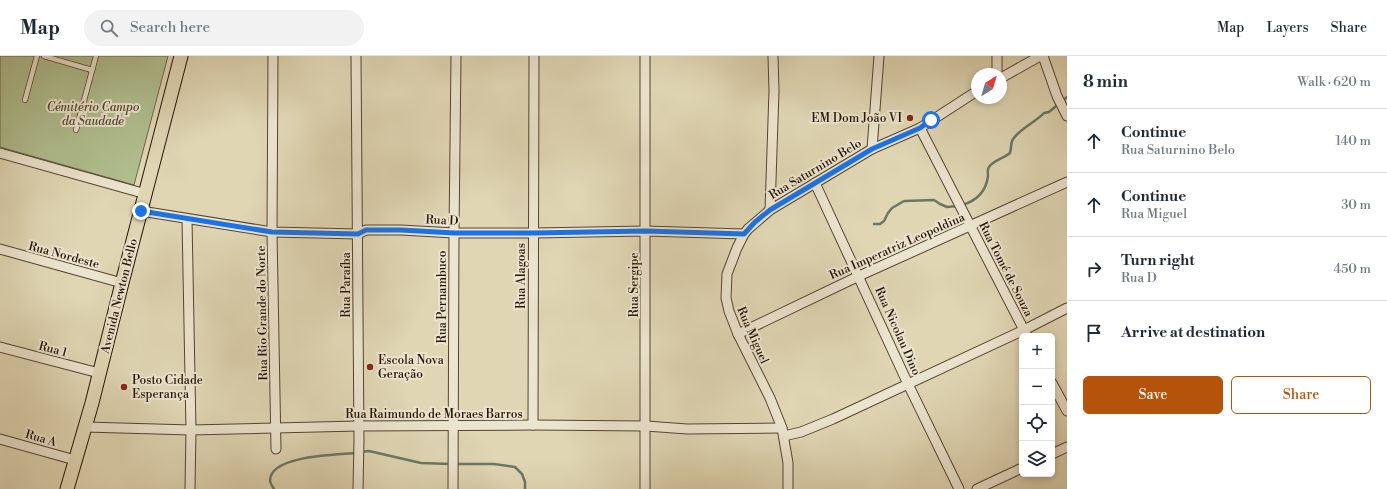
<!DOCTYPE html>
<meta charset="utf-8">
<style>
body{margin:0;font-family:"Libre Bodoni",serif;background:#f2f2f3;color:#1f2937}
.controls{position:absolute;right:12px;bottom:12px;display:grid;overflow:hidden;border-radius:6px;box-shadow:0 2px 6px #0003}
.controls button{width:36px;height:36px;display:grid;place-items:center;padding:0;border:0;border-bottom:1px solid #e0e1e3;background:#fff;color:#1f2937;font:20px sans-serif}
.compass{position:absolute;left:971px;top:12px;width:36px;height:36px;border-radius:50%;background:#fff;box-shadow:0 2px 6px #0003;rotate:37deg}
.stop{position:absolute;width:12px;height:12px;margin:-9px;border:3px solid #1a73e8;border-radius:50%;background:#fff}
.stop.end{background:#1a73e8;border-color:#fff;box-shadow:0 1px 4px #0008}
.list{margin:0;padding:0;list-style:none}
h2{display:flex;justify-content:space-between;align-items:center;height:52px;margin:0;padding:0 16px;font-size:17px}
h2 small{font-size:13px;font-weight:400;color:#747a83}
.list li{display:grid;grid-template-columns:26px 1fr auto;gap:12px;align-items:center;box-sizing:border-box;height:64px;padding:0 16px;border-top:1px solid #e0e1e3}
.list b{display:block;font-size:15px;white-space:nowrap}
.list p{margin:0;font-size:13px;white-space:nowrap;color:#747a83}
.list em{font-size:13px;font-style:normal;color:#747a83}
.actions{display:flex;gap:8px;padding:12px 16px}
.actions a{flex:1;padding:9px 0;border:1px solid #b45309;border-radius:6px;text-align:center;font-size:14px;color:#b45309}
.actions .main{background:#b45309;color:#fff}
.icon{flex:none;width:22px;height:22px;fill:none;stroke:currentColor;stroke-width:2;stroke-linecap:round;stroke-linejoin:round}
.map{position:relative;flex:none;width:1067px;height:433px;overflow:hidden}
header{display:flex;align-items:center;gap:24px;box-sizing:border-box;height:56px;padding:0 20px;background:#fff;border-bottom:1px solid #e0e1e3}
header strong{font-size:19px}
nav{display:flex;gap:22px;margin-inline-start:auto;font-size:14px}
.search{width:280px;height:36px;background:#f2f2f3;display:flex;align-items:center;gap:10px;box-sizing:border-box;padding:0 14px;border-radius:22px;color:#747a83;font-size:15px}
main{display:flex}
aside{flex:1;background:#fff}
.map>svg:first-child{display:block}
</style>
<header>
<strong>Map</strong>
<div class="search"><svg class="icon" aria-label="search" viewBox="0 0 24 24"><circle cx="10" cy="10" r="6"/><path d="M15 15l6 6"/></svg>Search here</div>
<nav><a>Map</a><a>Layers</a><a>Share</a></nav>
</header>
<main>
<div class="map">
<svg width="1067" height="433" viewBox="0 0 1067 433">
<rect width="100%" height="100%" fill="#e0d6b4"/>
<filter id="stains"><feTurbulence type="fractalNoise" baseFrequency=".005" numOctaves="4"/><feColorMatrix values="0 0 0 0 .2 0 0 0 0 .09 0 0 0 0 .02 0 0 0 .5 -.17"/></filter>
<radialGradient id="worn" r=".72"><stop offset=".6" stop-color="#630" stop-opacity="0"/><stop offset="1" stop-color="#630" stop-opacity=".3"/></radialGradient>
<!-- green -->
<path fill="#b0be8f" stroke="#6c694a" d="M0,0H168L134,129L0,91Z"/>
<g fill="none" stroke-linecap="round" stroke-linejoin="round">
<!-- stream -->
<g stroke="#697866" stroke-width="2.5">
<path d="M962,149C976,145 986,136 988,120C988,117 987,114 989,111C993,105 1004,102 1010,97C1011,93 1011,89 1012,85C1017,74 1036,66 1044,57L1049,56L1067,41"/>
<path d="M874,168H880L884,165L888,157L892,152L904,145L934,144L940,148L947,151L957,150"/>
<path d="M361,396L369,395L421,407L450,408"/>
<path d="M455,408H494L515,411L522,418L525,426V433"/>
<path d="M274,433C272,430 270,427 270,424C271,399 338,399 356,397"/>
</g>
<defs>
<g id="lane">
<path d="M44,0L92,14"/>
<path d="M25,44L37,0"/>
<path d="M76,74L96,0"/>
</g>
<g id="street">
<path d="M273,0L272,176L276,393"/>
<path d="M356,0L359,384L358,433"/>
<path d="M645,0V433"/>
<path d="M997,0V18"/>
<path d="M1043,0L1057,40L1067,60"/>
<path d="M1001,22L1040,0"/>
<path d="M920,72L1027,280"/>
<path d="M872,93L879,0"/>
<path d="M0,97L146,138"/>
<path d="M815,127L908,328L959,433"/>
<path d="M770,154L774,35L773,0"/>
<path d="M141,155L272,176L358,178L366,174H401L454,177H534L646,175L744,178"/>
<path d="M187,163L191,374L190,433"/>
<path d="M0,193L122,227"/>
<path d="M738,278L859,220L1067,126"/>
<path d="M0,291L99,317"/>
<path d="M1052,327L1067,355"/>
<path d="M533,369L534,0"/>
<path d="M85,371L191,374L359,370L533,369L646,370L687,373L782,372"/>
<path d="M784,380L801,376L833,363L1024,274L1067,252"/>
<path d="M0,383L75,404"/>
<path d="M1052,398L1067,391"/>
<path d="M453,433L454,177L456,0"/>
<path d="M788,433V407L782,372L770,342L738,278L729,255L726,242L727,218L737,192L744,178L748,173L770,154L872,93L920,72L977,35"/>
<path d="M977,433L1022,412"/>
</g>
<path id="primary" d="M67,433L92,347L122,227L181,0"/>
</defs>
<!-- lane casing -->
<use href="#lane" stroke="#554431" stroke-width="6"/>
<!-- street casing -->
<use href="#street" stroke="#554431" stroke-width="11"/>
<!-- primary casing -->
<use href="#primary" stroke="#271405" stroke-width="15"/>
<!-- lane -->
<use href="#lane" stroke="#ebe4ce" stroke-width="4.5"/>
<!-- street -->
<use href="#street" stroke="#ebe4ce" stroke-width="9"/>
<!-- primary -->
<use href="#primary" stroke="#e0d6b4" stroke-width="13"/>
</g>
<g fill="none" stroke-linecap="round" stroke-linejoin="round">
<!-- route -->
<path stroke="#1a73e8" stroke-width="5" d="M141,155L272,176L358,178L366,174H401L454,177H534L646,175L744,178L755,166L770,154L872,93L920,72L931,64"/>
</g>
<!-- markers -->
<g fill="#8f2418" stroke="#ebe4ce" stroke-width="1.5">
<circle cx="910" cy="62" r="4"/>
<circle cx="370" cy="311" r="4"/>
<circle cx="124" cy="331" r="4"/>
</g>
<g text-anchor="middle" stroke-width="4" stroke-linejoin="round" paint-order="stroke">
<!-- park labels -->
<g font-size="12" font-style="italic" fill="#50472e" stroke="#ebe4ce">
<text x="93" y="55">Cémitério Campo<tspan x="93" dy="14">da Saudade</tspan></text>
</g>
<!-- poi labels -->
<g font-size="12" fill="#271405" stroke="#ebe4ce" text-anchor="start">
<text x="902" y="66" text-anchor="end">EM Dom João VI</text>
<text x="378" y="308">Escola Nova<tspan x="378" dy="14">Geração</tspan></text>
<text x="132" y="328">Posto Cidade<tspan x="132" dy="14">Esperança</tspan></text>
</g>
<!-- street labels -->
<g font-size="12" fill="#271405" stroke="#ebe4ce">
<text transform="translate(815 113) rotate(-31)" y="4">Rua Saturnino Belo</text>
<text transform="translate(442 164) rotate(3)" y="4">Rua D</text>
<text transform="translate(897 190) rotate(-24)" y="4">Rua Imperatriz Leopoldina</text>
<text transform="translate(64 199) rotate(15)" y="4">Rua Nordeste</text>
<text transform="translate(1006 213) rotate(63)" y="4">Rua Tomé de Souza</text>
<text transform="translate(521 220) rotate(-90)" y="4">Rua Alagoas</text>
<text transform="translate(346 229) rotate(-90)" y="4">Rua Paraíba</text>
<text transform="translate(634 229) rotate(-90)" y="4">Rua Sergipe</text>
<text transform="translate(119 240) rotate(-76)" y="4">Avenida Newton Bello</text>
<text transform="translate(442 241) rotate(-90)" y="4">Rua Pernambuco</text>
<text transform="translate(262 257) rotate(-91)" y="4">Rua Rio Grande do Norte</text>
<text transform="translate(898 275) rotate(66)" y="4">Rua Nicolau Dino</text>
<text transform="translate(753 279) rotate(66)" y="4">Rua Miguel</text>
<text transform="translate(53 293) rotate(15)" y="4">Rua 1</text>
<text x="434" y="362">Rua Raimundo de Moraes Barros</text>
<text transform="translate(41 382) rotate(16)" y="4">Rua A</text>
</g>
</g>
<rect width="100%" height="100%" filter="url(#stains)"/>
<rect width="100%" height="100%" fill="url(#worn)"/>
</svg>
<div class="controls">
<button>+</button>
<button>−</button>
<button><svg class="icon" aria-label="locate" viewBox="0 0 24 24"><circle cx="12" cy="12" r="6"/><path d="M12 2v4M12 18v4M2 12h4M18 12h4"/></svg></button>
<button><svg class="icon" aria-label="layers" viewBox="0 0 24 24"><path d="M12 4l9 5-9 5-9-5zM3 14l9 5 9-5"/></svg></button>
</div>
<svg class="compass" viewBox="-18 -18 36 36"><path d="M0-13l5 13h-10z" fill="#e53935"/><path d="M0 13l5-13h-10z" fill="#747a83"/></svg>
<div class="stop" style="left:931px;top:64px"></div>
<div class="stop end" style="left:141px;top:155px"></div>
</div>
<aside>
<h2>8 min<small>Walk · 620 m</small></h2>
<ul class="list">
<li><svg class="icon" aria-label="ahead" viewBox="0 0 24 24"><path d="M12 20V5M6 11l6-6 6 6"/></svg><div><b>Continue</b><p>Rua Saturnino Belo</p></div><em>140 m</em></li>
<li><svg class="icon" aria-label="ahead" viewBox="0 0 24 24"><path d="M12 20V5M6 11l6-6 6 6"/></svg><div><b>Continue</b><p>Rua Miguel</p></div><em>30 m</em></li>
<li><svg class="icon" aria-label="right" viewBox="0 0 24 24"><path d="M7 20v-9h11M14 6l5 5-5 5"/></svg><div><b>Turn right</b><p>Rua D</p></div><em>450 m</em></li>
<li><svg class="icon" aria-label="arrive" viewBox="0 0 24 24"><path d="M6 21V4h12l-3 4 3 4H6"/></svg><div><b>Arrive at destination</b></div></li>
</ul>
<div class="actions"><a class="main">Save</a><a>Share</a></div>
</aside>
</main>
